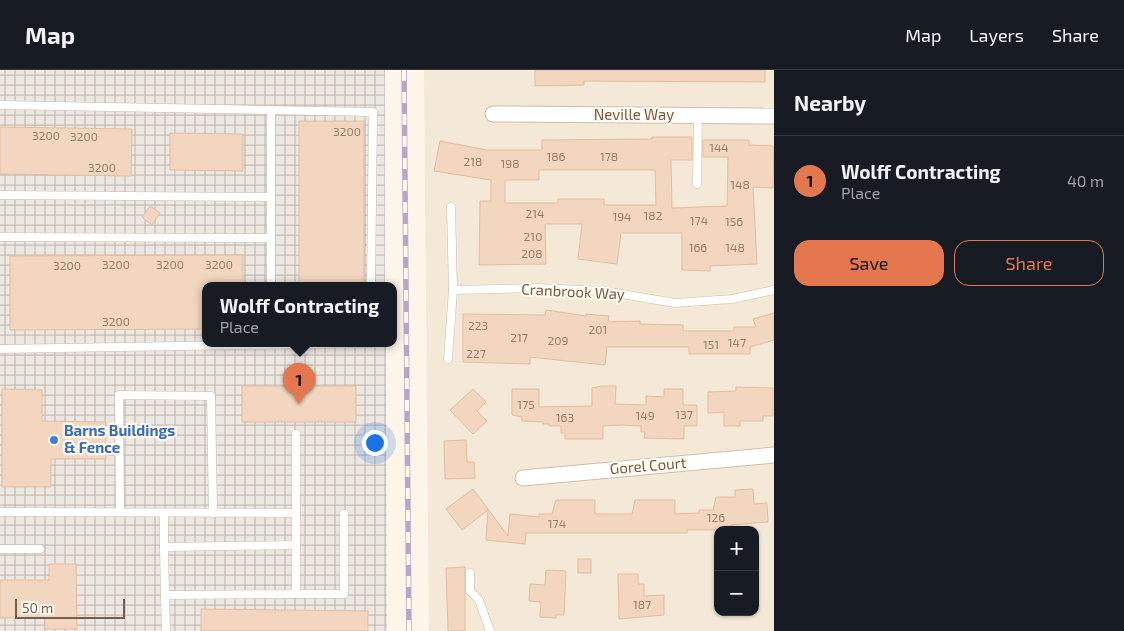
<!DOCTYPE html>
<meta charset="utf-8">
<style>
body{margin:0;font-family:"Exo 2",sans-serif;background:#242831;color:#f1f3f6}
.controls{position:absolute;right:15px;bottom:15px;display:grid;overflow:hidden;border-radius:10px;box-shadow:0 1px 4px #0004}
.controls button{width:45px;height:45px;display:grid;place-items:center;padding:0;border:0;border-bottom:1px solid #363941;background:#171b24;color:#f1f3f6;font:25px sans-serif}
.scale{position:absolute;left:15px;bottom:12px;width:110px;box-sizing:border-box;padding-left:5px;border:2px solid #775d4b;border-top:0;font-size:14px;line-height:18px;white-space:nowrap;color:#775d4b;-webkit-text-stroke:4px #fff9ee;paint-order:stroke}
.you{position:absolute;left:374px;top:372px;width:18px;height:18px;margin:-12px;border:4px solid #fff;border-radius:50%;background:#1a73e8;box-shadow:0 0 0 8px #1a73e833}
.badge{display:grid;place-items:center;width:32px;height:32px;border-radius:50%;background:#e5774e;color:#111;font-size:16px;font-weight:700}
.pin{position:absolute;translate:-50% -41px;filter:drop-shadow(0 1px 2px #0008)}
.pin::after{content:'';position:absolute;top:26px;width:18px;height:15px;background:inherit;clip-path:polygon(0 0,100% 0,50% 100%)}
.popup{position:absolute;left:202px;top:212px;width:195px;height:65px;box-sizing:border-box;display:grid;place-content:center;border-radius:10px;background:#171b24;filter:drop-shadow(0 1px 4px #0005);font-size:16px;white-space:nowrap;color:#9ea1a6}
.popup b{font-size:19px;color:#f1f3f6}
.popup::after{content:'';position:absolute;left:50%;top:100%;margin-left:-10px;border:10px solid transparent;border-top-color:#171b24}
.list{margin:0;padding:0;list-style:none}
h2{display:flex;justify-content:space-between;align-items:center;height:65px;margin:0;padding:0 20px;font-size:21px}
h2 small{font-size:16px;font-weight:400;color:#9ea1a6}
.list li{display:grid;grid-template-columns:32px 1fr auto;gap:15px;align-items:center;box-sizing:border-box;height:90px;padding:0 20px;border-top:1px solid #363941}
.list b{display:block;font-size:19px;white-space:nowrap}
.list p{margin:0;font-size:16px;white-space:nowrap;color:#9ea1a6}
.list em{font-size:16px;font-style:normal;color:#9ea1a6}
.actions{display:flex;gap:10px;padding:15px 20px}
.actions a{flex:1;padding:11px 0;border:1px solid #e5774e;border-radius:15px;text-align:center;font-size:18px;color:#e5774e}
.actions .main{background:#e5774e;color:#111}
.map{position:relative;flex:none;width:774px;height:561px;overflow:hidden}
header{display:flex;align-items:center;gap:30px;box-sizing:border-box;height:70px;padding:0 25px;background:#171b24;border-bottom:1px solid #363941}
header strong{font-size:24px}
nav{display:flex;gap:28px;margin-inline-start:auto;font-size:18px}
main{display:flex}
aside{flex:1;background:#171b24}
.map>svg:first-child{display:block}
</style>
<header>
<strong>Map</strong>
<nav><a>Map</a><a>Layers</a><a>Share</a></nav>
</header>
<main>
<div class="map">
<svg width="774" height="561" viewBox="0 0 774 561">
<defs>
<pattern id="industrial-grid" width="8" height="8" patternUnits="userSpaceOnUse" patternTransform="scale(1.25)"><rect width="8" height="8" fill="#ede7e1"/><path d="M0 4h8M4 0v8" fill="none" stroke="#c5beb8"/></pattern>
</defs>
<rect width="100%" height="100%" fill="#fcf5e8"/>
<!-- residential -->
<path fill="#f4e8d6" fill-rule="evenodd" d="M424,0H774V561H429ZM718,460H755V542H718Z"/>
<!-- industrial -->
<path fill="url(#industrial-grid)" d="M0,0H385V215H205V273H386L387,561H0Z"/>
<!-- building -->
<g fill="#f2d6bf" stroke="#e4bda0" fill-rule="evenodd">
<path d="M535,0H765V12L584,11V15L535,16Z"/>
<rect x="299" y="51" width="65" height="164"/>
<path d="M0,57L132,59L131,106L0,104Z"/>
<path d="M170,63L243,64V101L170,100Z"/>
<path d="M652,67H692V90H671L672,138L727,136L728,87H703V70H749V75L774,76L773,118L753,117L757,194L710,196V201L682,200V163H621L617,194L578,189L582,154H545L546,194L479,195L480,131H491V110L434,101L440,71L487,80H542V70L652,69ZM539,100H655L656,135H604V129H558V133H505V110H539Z"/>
<path d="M150,136L160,143L152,155L142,147Z"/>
<path d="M243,185V215H205V259L10,260V186Z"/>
<path d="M546,240L586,246V244L609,246L608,252L640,251V254L683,255V261H734V257H756L753,249L774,243V270L750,277V284H689V277H607L605,295L530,287V294L463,292V244L545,245Z"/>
<rect x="242" y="316" width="114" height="36"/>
<path d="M602,316H616L615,334L646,335V326L664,327V319H683V335H697V356H684V369L644,368L645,362H641V356L622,355L603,356V369H565V363H561V356H549V354H543V352L522,351V347L512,345V319H539V337L592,336V318Z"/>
<path d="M736,317L773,318V346H763V351H740V356H724V342L708,343V322L736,321Z"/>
<path d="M2,319L42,320V351L106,352V389H51V417H2Z"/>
<path d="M473,319L486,332L477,341L487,351L473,364L450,340Z"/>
<path d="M466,370L467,392H474L475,408L445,409L444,371Z"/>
<path d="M473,419L508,466L510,444L539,447V444H552L556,430H595V444H632L635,430H675V444L699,443V440H713L716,427H735V420L753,419L754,434L767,433L768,452L731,455V460H687V463H526L525,474L486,470L488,440L462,460L446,439Z"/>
<rect x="578" y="489" width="13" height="14"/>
<path d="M49,494H76L77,559H45V548H0V510H49Z"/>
<path d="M465,497V561H448L446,498Z"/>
<path d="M546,500L566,501L564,545H556V548L540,547L541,532L529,531L530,514L545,515Z"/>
<path d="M618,504H638V514H644V526L664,525V545L619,549Z"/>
<path d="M201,539L368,541V561H201Z"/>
</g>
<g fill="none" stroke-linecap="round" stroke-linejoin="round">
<defs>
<g id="service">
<path d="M0,35L373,42L371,215"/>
<path d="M697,114L698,45"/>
<path d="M0,125L271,127"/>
<path d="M451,137L453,220L537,218L604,221L675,233L732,229L774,220"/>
<path d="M0,167L271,168"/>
<path d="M271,215V40"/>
<path d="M0,279L371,273"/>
<path d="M448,289L453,220"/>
<path d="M0,442L296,443V364"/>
<path d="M120,442L119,325L211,326L213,443"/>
<path d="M164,443V477"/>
<path d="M0,479H40"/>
<path d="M470,503V521L479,530L490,561"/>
<path d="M296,524H344V444"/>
<path d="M165,525L164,477L296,475"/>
<path d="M166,561L165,525L296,524V443"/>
</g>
<g id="minor">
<path d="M493,44L774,46"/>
<path d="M523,408L774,385"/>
</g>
</defs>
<!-- service casing -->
<use href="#service" stroke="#cebead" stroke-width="9"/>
<!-- minor casing -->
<use href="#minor" stroke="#cebead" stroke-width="17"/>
<!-- service -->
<use href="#service" stroke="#fff" stroke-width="8"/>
<!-- minor -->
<use href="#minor" stroke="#fff" stroke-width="15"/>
<defs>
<path id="rail" d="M404,0L409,561"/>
</defs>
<!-- rail casing -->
<use href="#rail" stroke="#b9a5c7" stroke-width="5.5"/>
<!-- rail -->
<use href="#rail" stroke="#fff9ee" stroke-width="4" stroke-dasharray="11" stroke-linecap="butt"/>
</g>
<!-- markers -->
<circle fill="#3f7fe0" stroke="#fff9ee" stroke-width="2" cx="54" cy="370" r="5"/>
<g text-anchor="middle" stroke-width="4.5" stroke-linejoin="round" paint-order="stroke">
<!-- number labels -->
<g font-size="12" fill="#967b68">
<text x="347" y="66">3200</text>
<text x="46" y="70">3200</text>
<text x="84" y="71">3200</text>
<text x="719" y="82">144</text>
<text x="556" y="91">186</text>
<text x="609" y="91">178</text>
<text x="473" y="96">218</text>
<text x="510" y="98">198</text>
<text x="102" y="102">3200</text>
<text x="740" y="119">148</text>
<text x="535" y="148">214</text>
<text x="653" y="150">182</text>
<text x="622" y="151">194</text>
<text x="699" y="155">174</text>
<text x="734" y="156">156</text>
<text x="533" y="171">210</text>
<text x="698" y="182">166</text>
<text x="735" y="182">148</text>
<text x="532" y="188">208</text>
<text x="116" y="199">3200</text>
<text x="170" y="199">3200</text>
<text x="219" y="199">3200</text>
<text x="67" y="200">3200</text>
<text x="116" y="256">3200</text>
<text x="478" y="260">223</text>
<text x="598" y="264">201</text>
<text x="519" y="272">217</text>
<text x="558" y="275">209</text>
<text x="737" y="277">147</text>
<text x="711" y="279">151</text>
<text x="476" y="288">227</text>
<text x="526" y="339">175</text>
<text x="684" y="349">137</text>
<text x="645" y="350">149</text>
<text x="565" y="352">163</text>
<text x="716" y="452">126</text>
<text x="557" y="458">174</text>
<text x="642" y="539">187</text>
</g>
<!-- street labels -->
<g font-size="15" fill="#775d4b" stroke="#fff9ee">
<text x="634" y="50">Neville Way</text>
<text transform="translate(573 222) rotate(3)" y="5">Cranbrook Way</text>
<text transform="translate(648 396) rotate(-5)" y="5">Gorel Court</text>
</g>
<!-- shop labels -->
<g font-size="15" font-weight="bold" fill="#366cbe" stroke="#fff9ee" text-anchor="start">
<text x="64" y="366">Barns Buildings<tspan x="64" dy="17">&amp; Fence</tspan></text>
</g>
</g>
</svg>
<div class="controls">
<button>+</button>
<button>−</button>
</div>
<div class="scale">50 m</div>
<div class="you"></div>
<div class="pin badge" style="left:299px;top:334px">1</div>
<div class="popup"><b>Wolff Contracting</b>Place</div>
</div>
<aside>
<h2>Nearby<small></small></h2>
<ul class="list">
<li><span class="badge">1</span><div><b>Wolff Contracting</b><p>Place</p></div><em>40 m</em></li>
</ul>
<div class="actions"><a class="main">Save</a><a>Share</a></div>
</aside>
</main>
